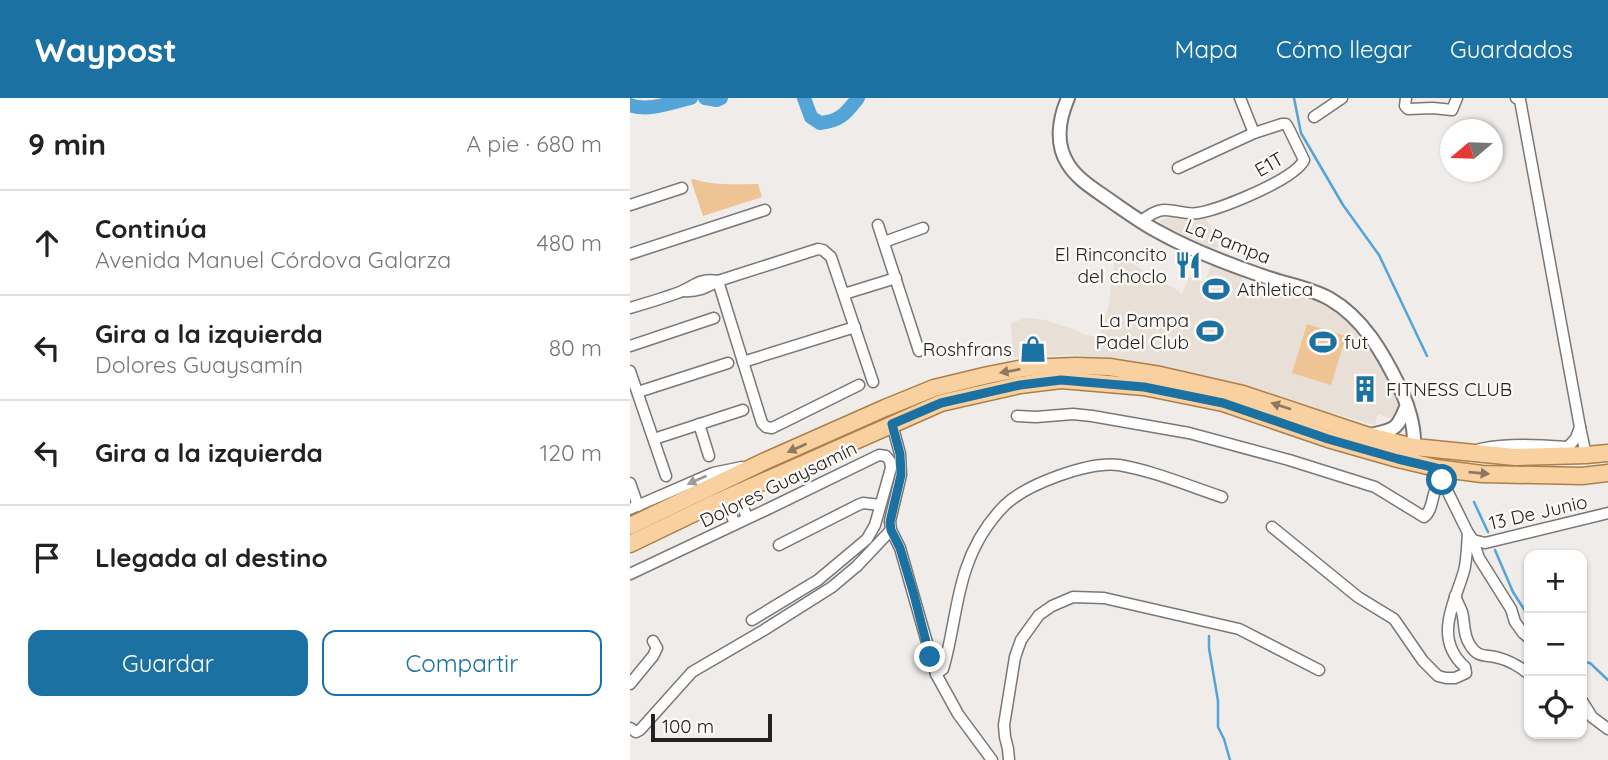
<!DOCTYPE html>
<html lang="es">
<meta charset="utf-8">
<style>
body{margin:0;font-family:Quicksand,sans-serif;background:#f2f2f2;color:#222}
.controls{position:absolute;right:21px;bottom:21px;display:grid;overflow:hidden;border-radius:14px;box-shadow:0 2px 5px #0004}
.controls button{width:63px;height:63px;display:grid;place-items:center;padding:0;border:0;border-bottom:2px solid #e0e0e0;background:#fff;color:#222;font:35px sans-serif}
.compass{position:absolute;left:810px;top:21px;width:63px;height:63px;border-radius:50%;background:#fff;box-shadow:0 2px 5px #0004;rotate:251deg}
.scale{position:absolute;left:21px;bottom:18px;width:121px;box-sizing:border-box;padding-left:7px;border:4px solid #232221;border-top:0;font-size:19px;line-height:24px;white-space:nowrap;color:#232221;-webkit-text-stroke:5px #fcf9f6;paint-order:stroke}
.stop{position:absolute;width:21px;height:21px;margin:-16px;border:5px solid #1b71a1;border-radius:50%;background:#fff}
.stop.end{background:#1b71a1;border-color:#fff;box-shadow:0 2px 7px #0008}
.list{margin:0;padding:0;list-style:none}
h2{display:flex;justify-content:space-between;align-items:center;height:91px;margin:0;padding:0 28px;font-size:30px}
h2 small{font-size:23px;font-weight:400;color:#767676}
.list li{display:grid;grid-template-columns:46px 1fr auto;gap:21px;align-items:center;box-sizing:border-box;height:105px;padding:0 28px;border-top:2px solid #e0e0e0}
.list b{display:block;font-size:26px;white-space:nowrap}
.list p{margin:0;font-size:23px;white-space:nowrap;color:#767676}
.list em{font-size:23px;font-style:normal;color:#767676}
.actions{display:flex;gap:14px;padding:21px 28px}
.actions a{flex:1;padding:16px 0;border:2px solid #1b71a1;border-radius:14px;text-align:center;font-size:24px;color:#1b71a1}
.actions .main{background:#1b71a1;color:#fff}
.icon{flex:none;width:38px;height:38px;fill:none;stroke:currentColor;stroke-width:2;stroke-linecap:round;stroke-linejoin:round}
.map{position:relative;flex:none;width:978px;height:662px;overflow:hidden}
header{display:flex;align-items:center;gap:42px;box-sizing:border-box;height:98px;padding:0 35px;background:#1b71a1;color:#fff}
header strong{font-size:33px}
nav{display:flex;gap:38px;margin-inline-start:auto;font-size:24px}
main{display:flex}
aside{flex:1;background:#fff}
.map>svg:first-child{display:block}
</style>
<header>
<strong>Waypost</strong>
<nav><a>Mapa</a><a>Cómo llegar</a><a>Guardados</a></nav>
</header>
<main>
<aside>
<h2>9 min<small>A pie · 680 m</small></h2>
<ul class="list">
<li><svg class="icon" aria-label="ahead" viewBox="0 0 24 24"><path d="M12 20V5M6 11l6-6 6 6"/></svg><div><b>Continúa</b><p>Avenida Manuel Córdova Galarza</p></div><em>480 m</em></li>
<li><svg class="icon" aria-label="left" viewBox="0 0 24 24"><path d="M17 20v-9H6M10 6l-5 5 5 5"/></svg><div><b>Gira a la izquierda</b><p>Dolores Guaysamín</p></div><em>80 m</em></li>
<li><svg class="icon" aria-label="left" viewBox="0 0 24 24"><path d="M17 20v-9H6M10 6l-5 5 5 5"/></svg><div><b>Gira a la izquierda</b></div><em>120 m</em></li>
<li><svg class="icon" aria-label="arrive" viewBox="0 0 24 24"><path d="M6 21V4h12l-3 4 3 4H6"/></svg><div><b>Llegada al destino</b></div></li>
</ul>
<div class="actions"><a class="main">Guardar</a><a>Compartir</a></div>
</aside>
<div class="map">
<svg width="978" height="662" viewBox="0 0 978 662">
<rect width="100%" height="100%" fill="#efece9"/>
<!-- built -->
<g fill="#e8dfd6">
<path d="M539,119L562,121L575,119L584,135L589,149L584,151L532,126L530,123Z"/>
<path d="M485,160L506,167L526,182L543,189L552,196L559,179L575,184L581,167L612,178V189L630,195L634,187L638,188L689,204L699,210L711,218L733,239L739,250L749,262L758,279L757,283L759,284L769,310L766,322L748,316L745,327L703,315L685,314L589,284L547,273L506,265L468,262L467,259L440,257L383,259L381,225L393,221L401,220L415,222L446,232L455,237L469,239L478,210Z"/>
</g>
<!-- green -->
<g fill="#efc495">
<path d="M64,81C81,88 109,86 128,86L132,99L73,118L61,82Z"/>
<path d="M677,226L716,238L701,287L662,275Z"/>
</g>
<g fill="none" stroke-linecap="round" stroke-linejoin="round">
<!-- stream -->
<g stroke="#54a4d7" stroke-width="2.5">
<path d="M664,0L671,35L713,107L749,157L797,258"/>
<path d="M844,404L858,434"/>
<path d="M865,452L883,494L899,519"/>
<path d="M579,538V550L588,603V629L594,641L600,662"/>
<path d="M952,564L960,565L978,582"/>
</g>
<!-- river -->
<g stroke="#54a4d7" stroke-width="14">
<path d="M75,0L87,2L91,0"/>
<path d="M174,0L181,19L190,25C211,23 216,15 228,0"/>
<path d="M0,7C19,14 42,4 61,0"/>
</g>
<defs>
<g id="minor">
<path d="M610,0L624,35"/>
<path d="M776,0L775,8L778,11L803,10L822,12L827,0"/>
<path d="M886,0L890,2L950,329L956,357"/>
<path d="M684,19L712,0"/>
<path d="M0,107L52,90"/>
<path d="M511,123C518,118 526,112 535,112C546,112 556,117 568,115C591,111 664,82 674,62L658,29L656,26H652L624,35L548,70"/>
<path d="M248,127L289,253"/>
<path d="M254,144L293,130"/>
<path d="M0,156L135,112"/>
<path d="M88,183L132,325L136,329L142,330L229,287"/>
<path d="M53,193C67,194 76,190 88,183L188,151L193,152L201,159L243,284"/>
<path d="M214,196L266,180"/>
<path d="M0,210C17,205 34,200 50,194C65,188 69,180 88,183"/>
<path d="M0,248L84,220"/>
<path d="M113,264L225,229"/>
<path d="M0,273L36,378"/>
<path d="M8,294L98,265"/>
<path d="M387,318L406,319L443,316L462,318L559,335L659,362L745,389L794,419C805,411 800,392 812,382"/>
<path d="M69,326L79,358"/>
<path d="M262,326L270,356L271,377L260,423L261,432L270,450L306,576L328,616L362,662"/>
<path d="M24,341L113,312"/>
<path d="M850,351C878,345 909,347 938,349L946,340L950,329"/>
<path d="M809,376L838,435L843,442L855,445L978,415"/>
<path d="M0,385L8,408"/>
<path d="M108,395L117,420"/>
<path d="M95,401L105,426"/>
<path d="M0,411L83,375L112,369"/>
<path d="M642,429L728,499L764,521L793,563L808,578L816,580H825L836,575L835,569C803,540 824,507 834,473C837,461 837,448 838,435"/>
<path d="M843,442L849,460L881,511L885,524L893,535L899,540"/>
<path d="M149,447L228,407L233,405L250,407"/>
<path d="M0,476L140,410L249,357L256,358L260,363L261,370L245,427L237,441L188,482L122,522"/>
<path d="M825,498C827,503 830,509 832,514C835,525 833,537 840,547C848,561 857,556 869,560C881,563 890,569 899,576"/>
<path d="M306,576L313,571C323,538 325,503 336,471C344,447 357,425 375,407C397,386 459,363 489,367C524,373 559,388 592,399"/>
<path d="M0,586L23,558L27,550L23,543"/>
<path d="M952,603L962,619L978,631"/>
<path d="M0,630L6,634L10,632L62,574L134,532L202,489L227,468L261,432"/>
<path d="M379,662L378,651L375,639L374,627L385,559L391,542L409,517L422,508L443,499L474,500L609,531L689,572"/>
</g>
<g id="tertiary">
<path d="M438,0C429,21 425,46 438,66C447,81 464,91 478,101C494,112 510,124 527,133C559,151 595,165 630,177C653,186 679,189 700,201C733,220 753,255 769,288C778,307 787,333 783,355"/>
<path d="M741,337C766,331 767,332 777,307"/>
</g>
<g id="primary">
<path d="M0,428L133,364L255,310L304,290L358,277L394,270L446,268L479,269L530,277L613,296L739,338L784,349L885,359L956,357L978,355"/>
<path d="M0,446L85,405L311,305L390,287L431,282L514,289L593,305L698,341L768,361L806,370L852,376L952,378L978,375"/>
</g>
</defs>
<!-- minor casing -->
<use href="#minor" stroke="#7a7774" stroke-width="13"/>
<!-- tertiary casing -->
<use href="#tertiary" stroke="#7a7774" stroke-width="16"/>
<!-- primary casing -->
<use href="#primary" stroke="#ac7f4a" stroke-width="19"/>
<!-- minor -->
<use href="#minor" stroke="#fff" stroke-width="10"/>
<!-- tertiary -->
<use href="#tertiary" stroke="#fff" stroke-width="12"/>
<!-- primary -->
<use href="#primary" stroke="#f9d0a0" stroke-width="16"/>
</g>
<!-- one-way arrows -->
<defs><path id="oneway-solid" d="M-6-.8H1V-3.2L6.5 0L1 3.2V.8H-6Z" transform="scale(1.75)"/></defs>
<g fill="#8e7960">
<use href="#oneway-solid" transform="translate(380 273) rotate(170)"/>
<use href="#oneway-solid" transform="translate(651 308) rotate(-162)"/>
<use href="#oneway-solid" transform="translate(167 350) rotate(156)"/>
<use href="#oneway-solid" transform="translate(849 375) rotate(5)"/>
</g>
<use fill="#9c9c9b" href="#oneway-solid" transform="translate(67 382) rotate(156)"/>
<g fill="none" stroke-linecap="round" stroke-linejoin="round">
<!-- route -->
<path stroke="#1b71a1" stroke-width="9" d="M300,559L284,497L270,450L261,432L260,424L271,377L270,356L262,326L311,305L390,287L431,282L514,289L593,305L698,341L768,361L806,370L812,382"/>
</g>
<!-- icons -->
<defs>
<symbol id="restaurant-bare" viewBox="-9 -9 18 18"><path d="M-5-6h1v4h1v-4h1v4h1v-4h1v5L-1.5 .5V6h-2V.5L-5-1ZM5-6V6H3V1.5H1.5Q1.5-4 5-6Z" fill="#1b71a1" stroke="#fcf9f6" stroke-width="2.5" paint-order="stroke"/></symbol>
<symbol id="stadium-bare" viewBox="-9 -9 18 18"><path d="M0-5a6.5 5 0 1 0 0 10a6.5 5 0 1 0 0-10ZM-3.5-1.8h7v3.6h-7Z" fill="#1b71a1" stroke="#fcf9f6" stroke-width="2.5" paint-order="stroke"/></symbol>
<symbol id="shop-bare" viewBox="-9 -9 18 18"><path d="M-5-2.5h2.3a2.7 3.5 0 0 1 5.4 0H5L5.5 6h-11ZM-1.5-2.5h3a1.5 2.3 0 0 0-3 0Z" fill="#1b71a1" stroke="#fcf9f6" stroke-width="2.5" paint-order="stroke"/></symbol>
<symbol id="building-bare" viewBox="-9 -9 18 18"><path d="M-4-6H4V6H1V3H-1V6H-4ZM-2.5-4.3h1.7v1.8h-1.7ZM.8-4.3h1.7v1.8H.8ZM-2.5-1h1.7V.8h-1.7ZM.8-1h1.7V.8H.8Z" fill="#1b71a1" stroke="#fcf9f6" stroke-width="2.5" paint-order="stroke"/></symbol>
</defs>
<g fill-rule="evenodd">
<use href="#restaurant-bare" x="539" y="148" width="38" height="38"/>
<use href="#stadium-bare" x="567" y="172" width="38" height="38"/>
<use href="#stadium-bare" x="561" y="214" width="38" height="38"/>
<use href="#stadium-bare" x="674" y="225" width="38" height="38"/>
<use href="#shop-bare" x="384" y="232" width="38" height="38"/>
<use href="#building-bare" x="716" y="272" width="38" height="38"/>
</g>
<g text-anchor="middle" stroke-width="5" stroke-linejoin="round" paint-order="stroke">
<!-- street labels -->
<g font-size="19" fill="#232221" stroke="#fcf9f6">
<text transform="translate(639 66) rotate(-30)" y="7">E1T</text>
<text transform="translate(598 143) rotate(22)" y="7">La Pampa</text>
<text transform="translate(148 386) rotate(-26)" y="7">Dolores Guaysamín</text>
<text transform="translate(908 414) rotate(-13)" y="7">13 De Junio</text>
</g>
<!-- poi labels -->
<g font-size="19" fill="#232221" stroke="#fcf9f6" text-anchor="end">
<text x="537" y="163">El Rinconcito<tspan x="537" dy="22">del choclo</tspan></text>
<text x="607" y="198" text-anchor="start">Athletica</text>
<text x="559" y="229">La Pampa<tspan x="559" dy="22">Padel Club</tspan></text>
<text x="714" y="251" text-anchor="start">fut</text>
<text x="382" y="258">Roshfrans</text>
<text x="756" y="298" text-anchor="start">FITNESS CLUB</text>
</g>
</g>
</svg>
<div class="controls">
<button>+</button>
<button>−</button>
<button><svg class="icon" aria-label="locate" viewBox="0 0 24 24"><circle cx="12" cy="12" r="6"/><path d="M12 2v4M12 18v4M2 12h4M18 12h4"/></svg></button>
</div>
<svg class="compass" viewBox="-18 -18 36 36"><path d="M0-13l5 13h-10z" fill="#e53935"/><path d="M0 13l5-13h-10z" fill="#767676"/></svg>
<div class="scale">100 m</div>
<div class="stop" style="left:812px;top:382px"></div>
<div class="stop end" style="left:300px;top:559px"></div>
</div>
</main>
